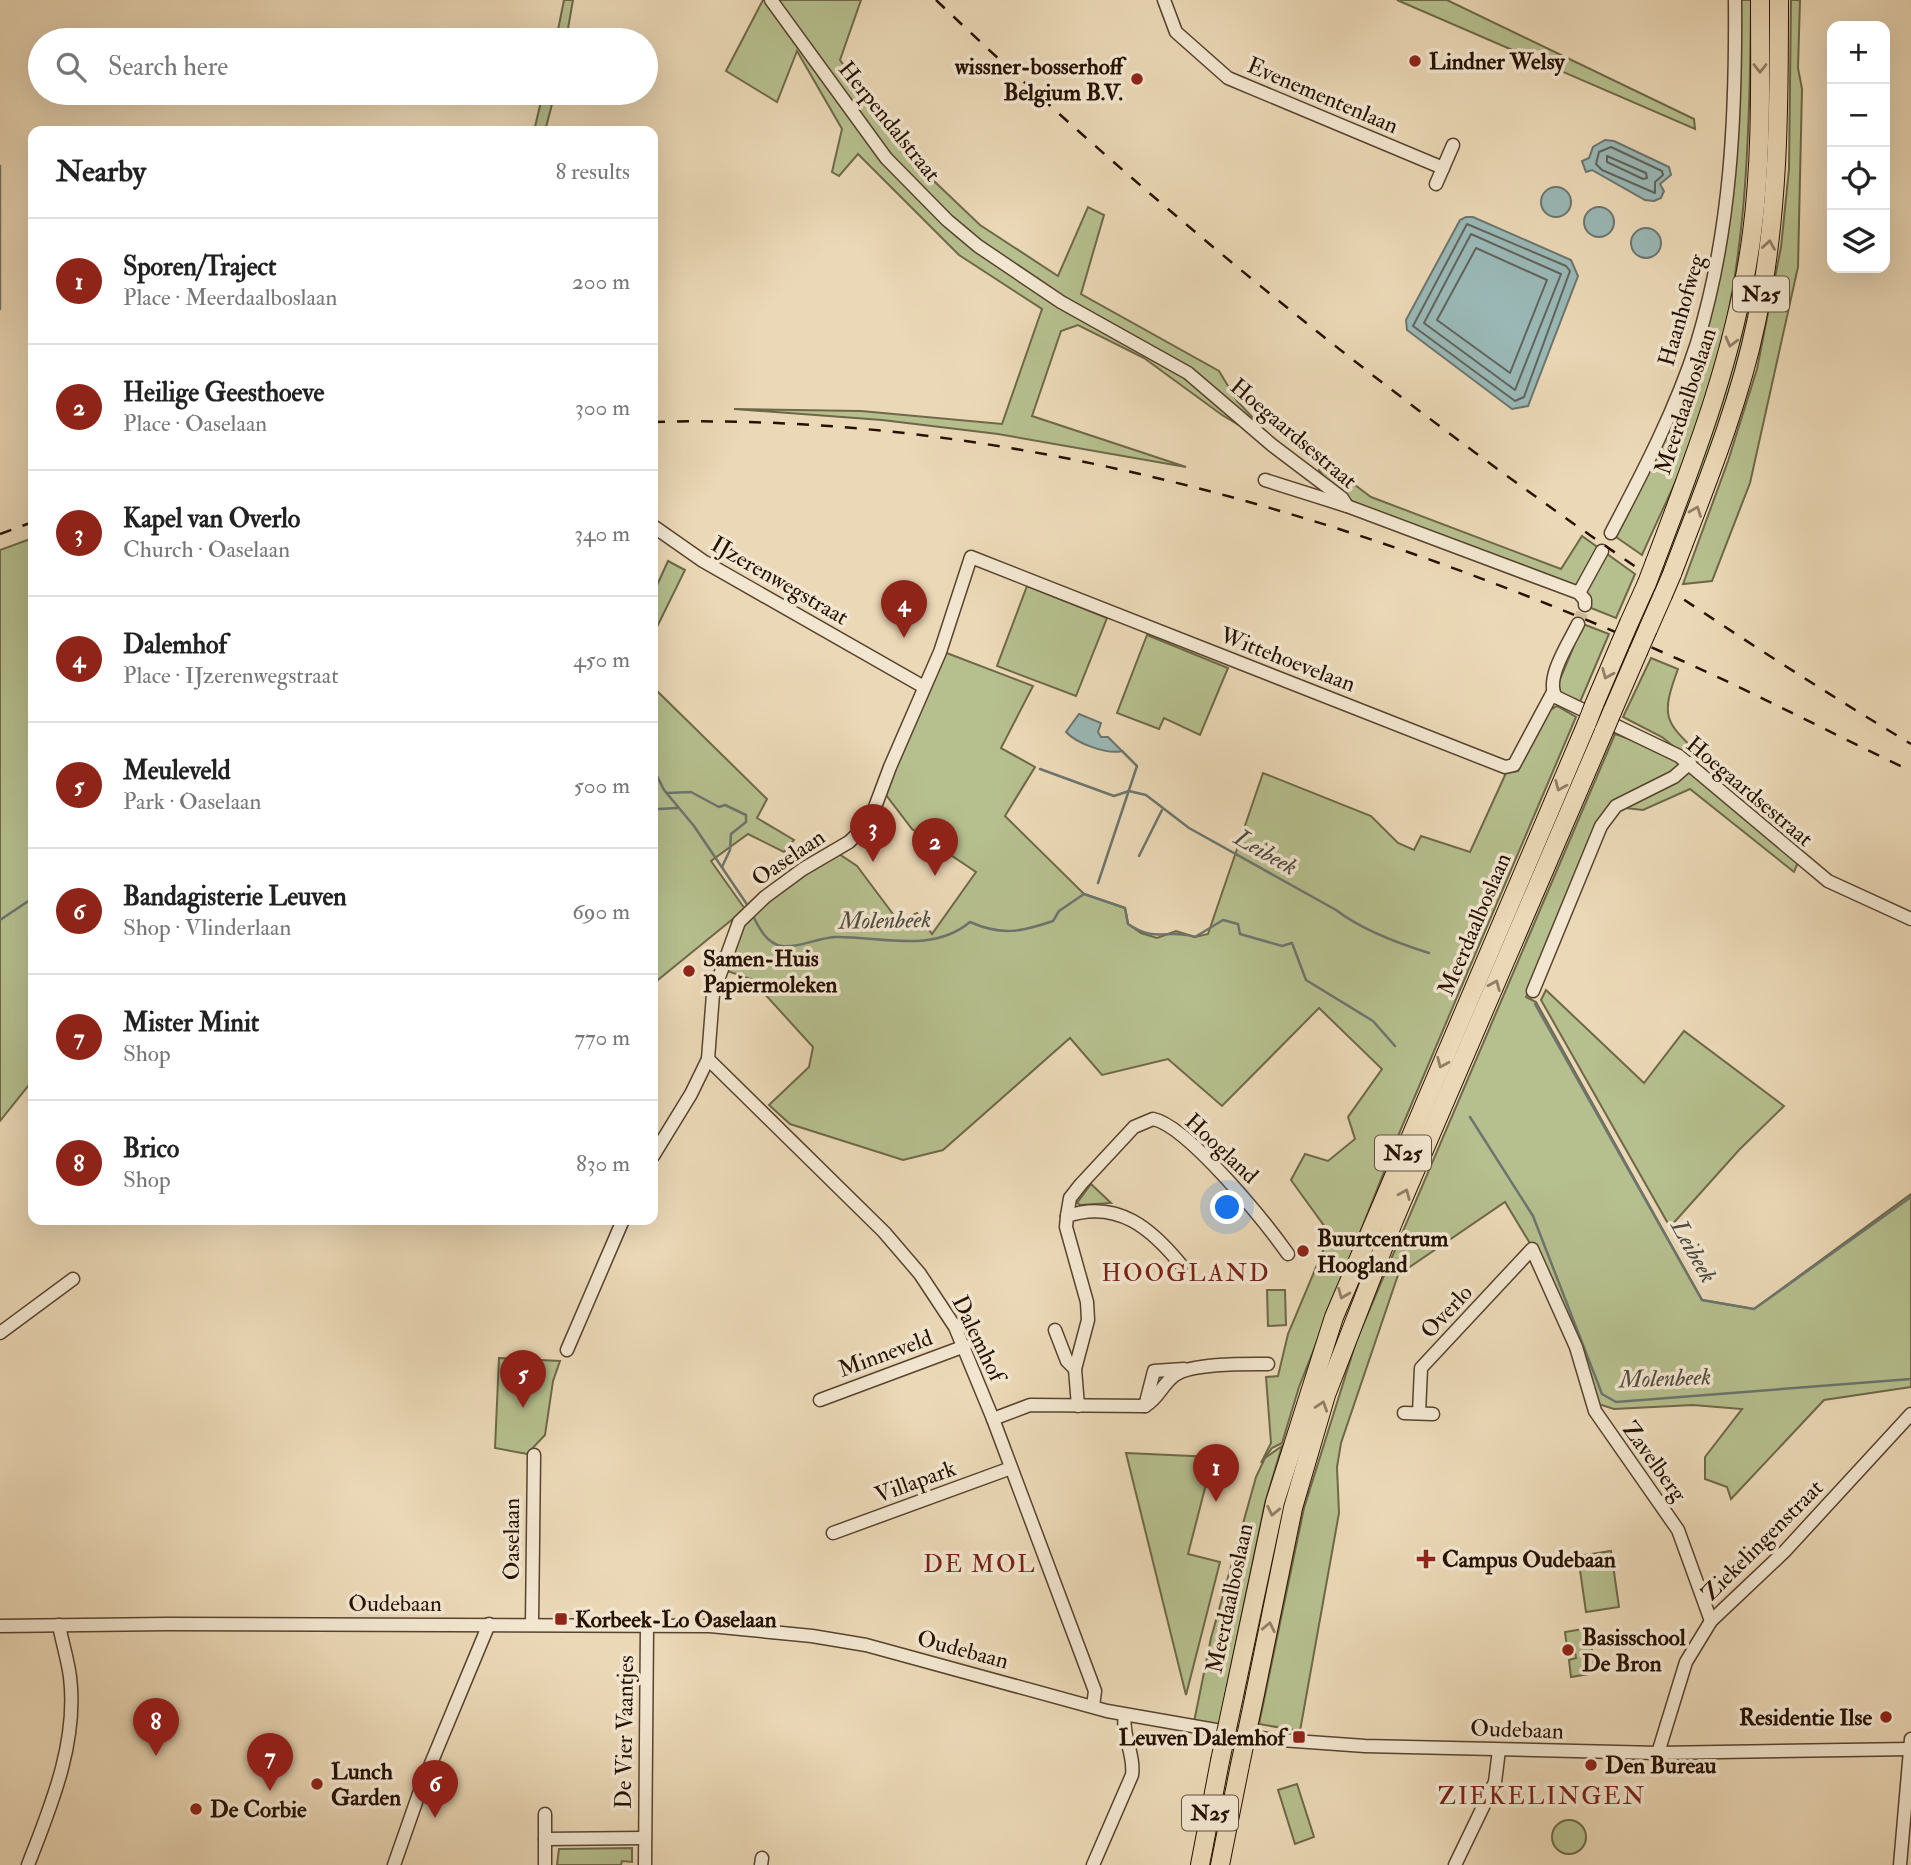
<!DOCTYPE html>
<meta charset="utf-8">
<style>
body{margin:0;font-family:"IM FELL Double Pica",serif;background:#f2f2f2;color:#222}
.controls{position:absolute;right:21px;top:21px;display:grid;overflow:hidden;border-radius:14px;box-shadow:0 7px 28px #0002}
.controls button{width:63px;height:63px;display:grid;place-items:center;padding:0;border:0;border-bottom:2px solid #e0e0e0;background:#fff;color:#222;font:35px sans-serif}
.you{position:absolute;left:1228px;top:1208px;width:24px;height:24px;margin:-18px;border:5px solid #fff;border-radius:50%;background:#1a73e8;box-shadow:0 0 0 10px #1a73e833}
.badge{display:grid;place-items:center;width:46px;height:46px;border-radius:50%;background:#8f2418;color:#fff;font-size:23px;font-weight:700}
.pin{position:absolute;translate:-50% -58px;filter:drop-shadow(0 2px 4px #0008)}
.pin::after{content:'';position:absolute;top:37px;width:24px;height:21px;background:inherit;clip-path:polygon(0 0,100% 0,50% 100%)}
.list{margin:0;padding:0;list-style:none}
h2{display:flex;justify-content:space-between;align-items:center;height:91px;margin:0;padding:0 28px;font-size:30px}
h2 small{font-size:23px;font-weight:400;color:#767676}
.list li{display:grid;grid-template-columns:46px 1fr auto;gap:21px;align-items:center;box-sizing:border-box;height:126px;padding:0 28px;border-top:2px solid #e0e0e0}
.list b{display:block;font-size:26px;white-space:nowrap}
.list p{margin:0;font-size:23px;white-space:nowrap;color:#767676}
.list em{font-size:23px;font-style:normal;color:#767676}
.icon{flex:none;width:38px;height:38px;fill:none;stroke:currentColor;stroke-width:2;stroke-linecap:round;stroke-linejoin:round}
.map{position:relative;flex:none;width:1911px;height:1865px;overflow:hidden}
.search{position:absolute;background:#fff;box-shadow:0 7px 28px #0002;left:28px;top:28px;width:630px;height:77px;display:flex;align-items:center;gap:18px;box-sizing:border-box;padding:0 24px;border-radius:38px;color:#767676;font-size:26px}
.panel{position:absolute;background:#fff;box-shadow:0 7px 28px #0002;left:28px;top:126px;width:630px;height:1099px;border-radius:14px}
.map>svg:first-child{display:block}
</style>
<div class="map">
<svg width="1911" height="1865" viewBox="0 0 1911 1865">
<rect width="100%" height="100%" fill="#ebd8b6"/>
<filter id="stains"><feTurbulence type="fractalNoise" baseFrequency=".00286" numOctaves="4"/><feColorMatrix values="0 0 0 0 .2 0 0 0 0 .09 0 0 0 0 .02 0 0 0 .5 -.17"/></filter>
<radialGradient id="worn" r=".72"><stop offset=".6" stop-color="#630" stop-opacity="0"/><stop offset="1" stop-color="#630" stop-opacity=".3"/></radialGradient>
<!-- green -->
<g fill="#b6bf8e" stroke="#6e6848" stroke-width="2">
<path d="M564,0H573L566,40H556Z"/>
<path d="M763,0H861L840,60L912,160L980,225L1058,276L1088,207L1104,215L1081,294L1219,371L1237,401L1294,461L1272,445L1222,415L1144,358L1078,325L1061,331L1032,416L1186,467L998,434L882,420L734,409L861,411L1002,424L1042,309L959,255L858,154L839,176L832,172L842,129L797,51L777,102L726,71Z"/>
<path d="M1397,0H1447L1694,119L1695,129Z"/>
<path d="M1738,0H1751C1750,140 1747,278 1703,412C1687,462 1663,507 1642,555L1616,537L1669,425L1726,230Z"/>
<path d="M1767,0H1775L1763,252L1729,407L1667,571L1659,566L1741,325Z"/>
<path d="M1791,0H1800L1798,68L1802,89L1798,267L1750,483L1712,581L1683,584L1728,461L1757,369L1781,247L1789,169Z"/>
<path d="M543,93H555L545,131H534Z"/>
<path d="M1323,461L1371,497L1561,569L1582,536L1635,574L1616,618L1591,608L1585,591L1361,507L1333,489L1319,470Z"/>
<path d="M33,538V1080L0,1121V550Z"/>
<path d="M668,561L685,570L653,635V594Z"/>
<path d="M1027,586L1107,618L1076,696L997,666Z"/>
<path d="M1583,624L1609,634L1580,702L1561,694L1558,684Z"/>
<path d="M1147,635L1228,668L1200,735L1164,718L1159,729L1117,713Z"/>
<path d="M944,652L1033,686L1001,748L1035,767L1005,816L1084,894L1125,908L1128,924L1141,933L1157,938L1176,931L1195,937L1208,934L1263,773L1371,816L1398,843L1414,850L1421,836L1470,852L1506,773L1518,771L1546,712L1557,706L1576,717L1401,1129L1299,1387L1282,1443L1272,1448L1261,1463L1271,1443L1266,1377L1278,1376L1288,1334L1330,1234L1291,1180L1305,1154L1328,1161L1355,1139L1348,1117L1382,1069L1319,1008L1222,1106L1168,1059L1102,1075L1070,1038L943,1150L903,1160L790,1124L769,1105L809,1067L813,1047L751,979L724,970L745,918L836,852L857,866L899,922L917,913L932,934L976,872L912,829L883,791Z"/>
<path d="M1651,658L1678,669C1659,720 1666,722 1703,758L1694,763L1662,737L1623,717Z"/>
<path d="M653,687L767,799L757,818L794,840L784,852L748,834L711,861L745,909L653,984Z"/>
<path d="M1615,734L1647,745L1679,761L1799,860L1794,872L1690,789L1643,810L1616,807L1526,997L1536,1002L1702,1300L1754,1309L1911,1194V1387L1824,1400L1731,1499L1727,1487L1705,1479V1457L1742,1409L1693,1405L1614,1409L1595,1403L1531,1245L1505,1202L1398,1275L1341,1443L1337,1467L1339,1513L1300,1731L1259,1724L1304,1508L1357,1339Z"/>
<path d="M1546,990L1644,1083L1684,1031L1784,1106L1739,1150L1670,1227L1541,1000Z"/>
<path d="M1091,1184L1111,1203L1080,1205L1077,1203Z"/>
<path d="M1267,1290H1285L1286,1325L1268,1326Z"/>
<path d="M499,1358L560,1361L553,1381L545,1435L527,1454L495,1448Z"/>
<path d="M1282,1446L1265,1503L1219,1725L1194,1722L1211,1638L1256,1477L1265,1458Z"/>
<path d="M1126,1453L1213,1457L1188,1554L1220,1562L1186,1695Z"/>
<path d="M1611,1551L1619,1607L1586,1612L1578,1556Z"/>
<path d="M1589,1628L1595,1673L1571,1677L1569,1660L1576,1658L1574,1646L1567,1647L1565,1632Z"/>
<path d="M1297,1784L1314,1837L1295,1844L1278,1790Z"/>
<circle cx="1569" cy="1837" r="17"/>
<path d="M632,1848V1862L622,1861L621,1865H557L559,1849Z"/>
</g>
<!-- water -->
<g fill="#9ab8b6" stroke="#6c756e" stroke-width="2">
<path d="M1605,140L1614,141L1669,167L1671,175L1660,184L1664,191L1661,198L1654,201L1645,200L1592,170L1586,172L1582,161L1589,158L1593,147Z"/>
<circle cx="1556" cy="202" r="15"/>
<circle cx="1599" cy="222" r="15"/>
<path d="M1466,217H1473L1571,260L1578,276L1528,406L1512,409L1407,330L1406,320L1460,220Z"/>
<circle cx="1646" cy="243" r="15"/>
<path d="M1079,714L1101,723L1098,732L1101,737H1108L1122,751C1107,755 1076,743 1066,732Z"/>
</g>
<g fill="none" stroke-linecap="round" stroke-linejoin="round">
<!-- shore -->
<g stroke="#60645c" stroke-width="2">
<path d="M1611,147L1662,171L1663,175L1655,182V193L1602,170L1596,164L1599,152Z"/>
<path d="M1607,156L1646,173L1647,178L1643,179L1607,162Z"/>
<path d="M1467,224L1566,266L1570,271L1524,397L1515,401L1413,326Z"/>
<path d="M1471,234L1561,274L1515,390L1424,323Z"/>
<path d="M1476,248L1547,280L1510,373L1437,320Z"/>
</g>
<!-- stream -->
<g stroke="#6c756e" stroke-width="2.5">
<path d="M0,166V309"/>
<path d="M653,768L664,790L694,826L748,906"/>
<path d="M1040,769L1114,796L1129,791"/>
<path d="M1129,791L1146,795L1189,828L1336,910C1362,930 1397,943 1429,953"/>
<path d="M667,793L691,792L719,807L725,805L746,815V822L731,834L730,850L722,867"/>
<path d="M658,809L678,808"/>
<path d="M1139,856L1162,810"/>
<path d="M1098,883L1137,766L1122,751"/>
<path d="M753,916C759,928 767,944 782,946C800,948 817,938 835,937C879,936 932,954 970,922C1001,936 1021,932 1053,921L1059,911L1084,894L1125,908L1128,924C1158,944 1165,928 1195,937L1223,920L1238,924L1240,934L1282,946L1292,943L1306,980L1373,1021L1395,1046"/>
<path d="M0,920L33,898"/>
<path d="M1535,1004L1702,1300L1754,1309L1911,1197"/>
<path d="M1470,1117L1533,1216L1602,1394L1616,1402L1911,1379"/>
</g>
<!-- minor-tunnel -->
<path stroke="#cdba9b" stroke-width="12" stroke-dasharray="12 6" stroke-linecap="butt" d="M1578,624L1585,605"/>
<defs>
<g id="minor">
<path d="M771,0L886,158L947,220L978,246L1061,302L1188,373L1272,445L1342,498L1347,506"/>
<path d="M1164,0L1176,32L1228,78L1443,168L1436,184"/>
<path d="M1443,168L1453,145"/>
<path d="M1265,480L1347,506L1579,593L1585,600V605"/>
<path d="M653,526L703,561L924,687"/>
<path d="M1611,533C1643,472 1676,409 1697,343C1731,231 1736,117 1735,0"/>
<path d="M1579,593L1602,551"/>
<path d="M1578,624C1570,641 1544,679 1556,697L1679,756L1828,881L1911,919"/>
<path d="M1533,991L1601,826L1616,806L1674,777L1690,763"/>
<path d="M708,1059L884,1232L920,1274L955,1327L993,1419L1095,1691L1093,1706"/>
<path d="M653,1156L691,1094L708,1059L713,994L739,922L765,897L803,869L849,842L869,823L890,767L940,652L971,557L1505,767L1514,765L1553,692"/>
<path d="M1067,1216L1070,1198L1081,1184L1134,1127L1153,1119C1188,1126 1266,1223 1288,1254"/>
<path d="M1055,1330L1067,1361L1075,1369"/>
<path d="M0,1333L73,1279"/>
<path d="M567,1350L623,1220"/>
<path d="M820,1400L965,1346"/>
<path d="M1078,1406L1075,1369L1088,1320L1087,1302L1066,1227L1067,1216C1118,1199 1152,1229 1182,1266"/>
<path d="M1145,1406L1154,1371L1184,1369"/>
<path d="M1404,1413L1433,1414"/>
<path d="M1419,1413L1421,1368L1532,1249L1576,1347L1595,1411L1678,1530L1711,1621"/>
<path d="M993,1419L1030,1405L1145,1406C1160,1397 1162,1384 1175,1375C1193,1363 1245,1364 1268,1364"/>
<path d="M833,1533L1011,1468"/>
<path d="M532,1624L534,1455"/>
<path d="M0,1626L167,1624L710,1626L812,1636L866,1645L1107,1711L1267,1739L1365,1746L1658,1753L1911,1749"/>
<path d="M1658,1753L1686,1662L1711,1621L1785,1551L1911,1414"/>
<path d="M545,1839L644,1838"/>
<path d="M28,1865C51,1806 78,1742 70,1677C68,1660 62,1642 59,1625"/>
<path d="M394,1865L422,1785L489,1624"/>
<path d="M545,1865V1814"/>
<path d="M645,1865L647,1626"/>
<path d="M761,1865L762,1858"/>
<path d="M1093,1865L1132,1775C1135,1754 1121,1734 1125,1715"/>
<path d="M1455,1865L1495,1782L1499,1750"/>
<path d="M1900,1865L1911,1739"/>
</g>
<g id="highway">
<path d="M1655,562C1696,455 1737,348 1752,233C1762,156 1760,77 1760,0"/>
<path d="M1672,574C1703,492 1738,409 1756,323C1779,216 1779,108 1779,0"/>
<path d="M1629,623L1647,583"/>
<path d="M1648,629L1663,595"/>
<path d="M1594,705L1620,644"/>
<path d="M1612,712L1638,652"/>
<path d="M1235,1691L1275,1502L1334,1317L1587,723"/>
<path d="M1255,1694L1293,1508L1326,1395L1394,1220L1604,731"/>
<path d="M1200,1865L1220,1761"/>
<path d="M1220,1865L1240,1765"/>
</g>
</defs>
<!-- minor casing -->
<use href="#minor" stroke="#57432e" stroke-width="15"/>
<!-- highway casing -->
<use href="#highway" stroke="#261101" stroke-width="20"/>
<!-- minor -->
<use href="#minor" stroke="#f2e6d0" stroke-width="12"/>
<!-- highway -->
<use href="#highway" stroke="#ebd8b6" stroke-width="18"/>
<!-- rail -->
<g stroke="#261101" stroke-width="2.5" stroke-dasharray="12 12" stroke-linecap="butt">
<path d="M936,0C1232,282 1561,533 1911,744"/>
<path d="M653,422C1010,412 1354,516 1678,659C1757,694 1833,734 1911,771"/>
<path d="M0,534L33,522"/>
</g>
<defs>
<g id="highway-bridge">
<path d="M1647,583L1655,562"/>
<path d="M1663,595L1672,574"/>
<path d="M1620,644L1629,623"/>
<path d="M1638,652L1648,629"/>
<path d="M1587,723L1594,705"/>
<path d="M1604,731L1612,712"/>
<path d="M1220,1761L1235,1691"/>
<path d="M1240,1765L1255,1694"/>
</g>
</defs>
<!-- highway-bridge casing -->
<use href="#highway-bridge" stroke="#261101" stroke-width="20" stroke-linecap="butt"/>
<!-- highway-bridge -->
<use href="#highway-bridge" stroke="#ebd8b6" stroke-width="18"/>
</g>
<!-- one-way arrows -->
<defs><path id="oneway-chevron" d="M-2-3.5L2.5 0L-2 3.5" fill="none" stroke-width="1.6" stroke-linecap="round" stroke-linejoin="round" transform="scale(1.75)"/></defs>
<g stroke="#927e65">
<use href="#oneway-chevron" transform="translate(1760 68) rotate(90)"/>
<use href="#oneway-chevron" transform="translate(1769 245) rotate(-81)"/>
<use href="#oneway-chevron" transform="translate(1731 342) rotate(105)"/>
<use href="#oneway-chevron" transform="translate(1696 511) rotate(-69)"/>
<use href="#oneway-chevron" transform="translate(1607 674) rotate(113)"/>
<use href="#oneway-chevron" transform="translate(1560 786) rotate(113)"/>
<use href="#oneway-chevron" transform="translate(1495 985) rotate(-67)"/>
<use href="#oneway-chevron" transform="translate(1442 1063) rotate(113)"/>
<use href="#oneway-chevron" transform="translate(1405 1194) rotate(-67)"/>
<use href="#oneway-chevron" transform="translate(1343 1294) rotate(112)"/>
<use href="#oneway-chevron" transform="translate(1322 1406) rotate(-72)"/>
<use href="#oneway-chevron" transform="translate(1273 1511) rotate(102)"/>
<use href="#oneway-chevron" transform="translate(1269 1627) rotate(-78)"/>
</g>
<!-- markers -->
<g fill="#8f2418" stroke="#f2e6d0" stroke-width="2.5">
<circle cx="1415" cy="61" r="7"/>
<circle cx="1137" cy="79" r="7"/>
<circle cx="689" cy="971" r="7"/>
<circle cx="1303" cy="1251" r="7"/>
<path d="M1422.5 1548.5h7v7h7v7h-7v7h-7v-7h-7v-7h7z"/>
<rect x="554" y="1612" width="14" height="14" rx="3.5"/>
<circle cx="1568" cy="1650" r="7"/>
<circle cx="1886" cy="1717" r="7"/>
<rect x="1292" y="1730" width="14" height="14" rx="3.5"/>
<circle cx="1591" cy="1765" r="7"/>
<circle cx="317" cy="1784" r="7"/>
<circle cx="196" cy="1809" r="7"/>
</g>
<g text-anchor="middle" stroke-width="7" stroke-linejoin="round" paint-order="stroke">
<!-- shield labels -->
<g fill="#f2e6d0" stroke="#63513f" stroke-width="2">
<rect x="1733" y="276.5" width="56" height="35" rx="5"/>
<rect x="1375" y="1135.5" width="56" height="35" rx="5"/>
<rect x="1182" y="1795.5" width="56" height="35" rx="5"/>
</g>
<g font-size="21" font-weight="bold" fill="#261101">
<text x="1761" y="301">N25</text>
<text x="1403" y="1160">N25</text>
<text x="1210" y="1820">N25</text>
</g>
<!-- poi labels -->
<g font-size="23" font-weight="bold" fill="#261101" stroke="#f2e6d0" text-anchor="start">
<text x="1429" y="69">Lindner Welsy</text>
<text x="1123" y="74" text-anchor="end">wissner-bosserhoff<tspan x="1123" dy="26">Belgium B.V.</tspan></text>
<text x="703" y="966">Samen-Huis<tspan x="703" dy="26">Papiermoleken</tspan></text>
<text x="1317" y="1246">Buurtcentrum<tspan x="1317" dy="26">Hoogland</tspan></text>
<text x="1442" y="1567">Campus Oudebaan</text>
<text x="575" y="1627">Korbeek-Lo Oaselaan</text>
<text x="1582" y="1645">Basisschool<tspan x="1582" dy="26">De Bron</tspan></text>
<text x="1872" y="1725" text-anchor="end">Residentie Ilse</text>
<text x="1285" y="1745" text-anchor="end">Leuven Dalemhof</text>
<text x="1605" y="1773">Den Bureau</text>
<text x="331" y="1779">Lunch<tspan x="331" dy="26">Garden</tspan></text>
<text x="210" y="1817">De Corbie</text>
</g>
<!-- street labels -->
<g font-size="23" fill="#261101" stroke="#f2e6d0">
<text transform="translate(1323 95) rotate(23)" y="8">Evenementenlaan</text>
<text transform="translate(890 121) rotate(51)" y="8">Herpendalstraat</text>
<text transform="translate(1681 310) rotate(-74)" y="8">Haanhofweg</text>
<text transform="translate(1685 401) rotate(-72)" y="8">Meerdaalboslaan</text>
<text transform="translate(1294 433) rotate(40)" y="8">Hoegaardsestraat</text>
<text transform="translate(780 580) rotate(30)" y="8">IJzerenwegstraat</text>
<text transform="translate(1288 659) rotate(21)" y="8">Wittehoevelaan</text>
<text transform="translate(1750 791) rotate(40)" y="8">Hoegaardsestraat</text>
<text transform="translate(788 857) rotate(-34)" y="8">Oaselaan</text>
<text transform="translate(1474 924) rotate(-67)" y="8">Meerdaalboslaan</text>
<text transform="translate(1222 1148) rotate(43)" y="8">Hoogland</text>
<text transform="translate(1446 1311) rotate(-47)" y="8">Overlo</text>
<text transform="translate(979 1338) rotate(64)" y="8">Dalemhof</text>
<text transform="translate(885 1353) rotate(-20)" y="8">Minneveld</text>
<text transform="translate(1655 1461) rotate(54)" y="8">Zavelberg</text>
<text transform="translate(915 1481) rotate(-20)" y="8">Villapark</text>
<text transform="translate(511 1539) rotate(-90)" y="8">Oaselaan</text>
<text transform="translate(1762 1540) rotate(-45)" y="8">Ziekelingenstraat</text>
<text transform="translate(1229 1598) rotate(-78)" y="8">Meerdaalboslaan</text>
<text x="395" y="1611">Oudebaan</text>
<text transform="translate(963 1649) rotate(15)" y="8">Oudebaan</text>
<text transform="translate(1517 1729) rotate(2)" y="8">Oudebaan</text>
<text transform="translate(624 1732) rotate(-89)" y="8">De Vier Vaantjes</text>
</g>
<!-- water labels -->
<g font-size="24" font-style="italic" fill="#4f4b40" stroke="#f2e6d0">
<text transform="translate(1266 852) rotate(30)" y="8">Leibeek</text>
<text transform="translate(885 920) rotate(-1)" y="8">Molenbeek</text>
<text transform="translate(1694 1251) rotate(61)" y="8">Leibeek</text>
<text transform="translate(1665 1378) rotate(-2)" y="8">Molenbeek</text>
</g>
<!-- neighbourhood labels -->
<g font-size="24" letter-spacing="2" fill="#7a1f14" stroke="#f2e6d0">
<text x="1186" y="1281">HOOGLAND</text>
<text x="980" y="1572">DE MOL</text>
<text x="1542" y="1804">ZIEKELINGEN</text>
</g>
</g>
<rect width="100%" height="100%" filter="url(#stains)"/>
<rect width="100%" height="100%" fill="url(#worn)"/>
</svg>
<div class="controls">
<button>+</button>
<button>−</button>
<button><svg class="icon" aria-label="locate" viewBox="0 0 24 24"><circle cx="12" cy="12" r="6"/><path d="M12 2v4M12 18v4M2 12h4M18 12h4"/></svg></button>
<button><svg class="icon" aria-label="layers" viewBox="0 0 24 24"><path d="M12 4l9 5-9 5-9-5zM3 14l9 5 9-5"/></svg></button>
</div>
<div class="you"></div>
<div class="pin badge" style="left:1216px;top:1502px">1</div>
<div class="pin badge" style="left:935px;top:876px">2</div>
<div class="pin badge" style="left:873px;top:862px">3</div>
<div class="pin badge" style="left:904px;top:638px">4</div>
<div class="pin badge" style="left:523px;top:1408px">5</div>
<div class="pin badge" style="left:435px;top:1818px">6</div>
<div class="pin badge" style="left:270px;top:1791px">7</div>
<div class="pin badge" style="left:156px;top:1756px">8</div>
<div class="search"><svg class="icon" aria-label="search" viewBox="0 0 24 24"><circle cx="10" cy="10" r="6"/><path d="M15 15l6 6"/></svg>Search here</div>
<section class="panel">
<h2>Nearby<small>8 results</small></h2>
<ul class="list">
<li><span class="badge">1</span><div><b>Sporen/Traject</b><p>Place · Meerdaalboslaan</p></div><em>200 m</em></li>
<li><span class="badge">2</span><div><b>Heilige Geesthoeve</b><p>Place · Oaselaan</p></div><em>300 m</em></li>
<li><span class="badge">3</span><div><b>Kapel van Overlo</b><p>Church · Oaselaan</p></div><em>340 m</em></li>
<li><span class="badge">4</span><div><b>Dalemhof</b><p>Place · IJzerenwegstraat</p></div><em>450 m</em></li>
<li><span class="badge">5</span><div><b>Meuleveld</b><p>Park · Oaselaan</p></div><em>500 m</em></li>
<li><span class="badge">6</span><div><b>Bandagisterie Leuven</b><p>Shop · Vlinderlaan</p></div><em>690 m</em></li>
<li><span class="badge">7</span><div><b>Mister Minit</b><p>Shop</p></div><em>770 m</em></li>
<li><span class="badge">8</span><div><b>Brico</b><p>Shop</p></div><em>830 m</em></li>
</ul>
</section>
</div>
